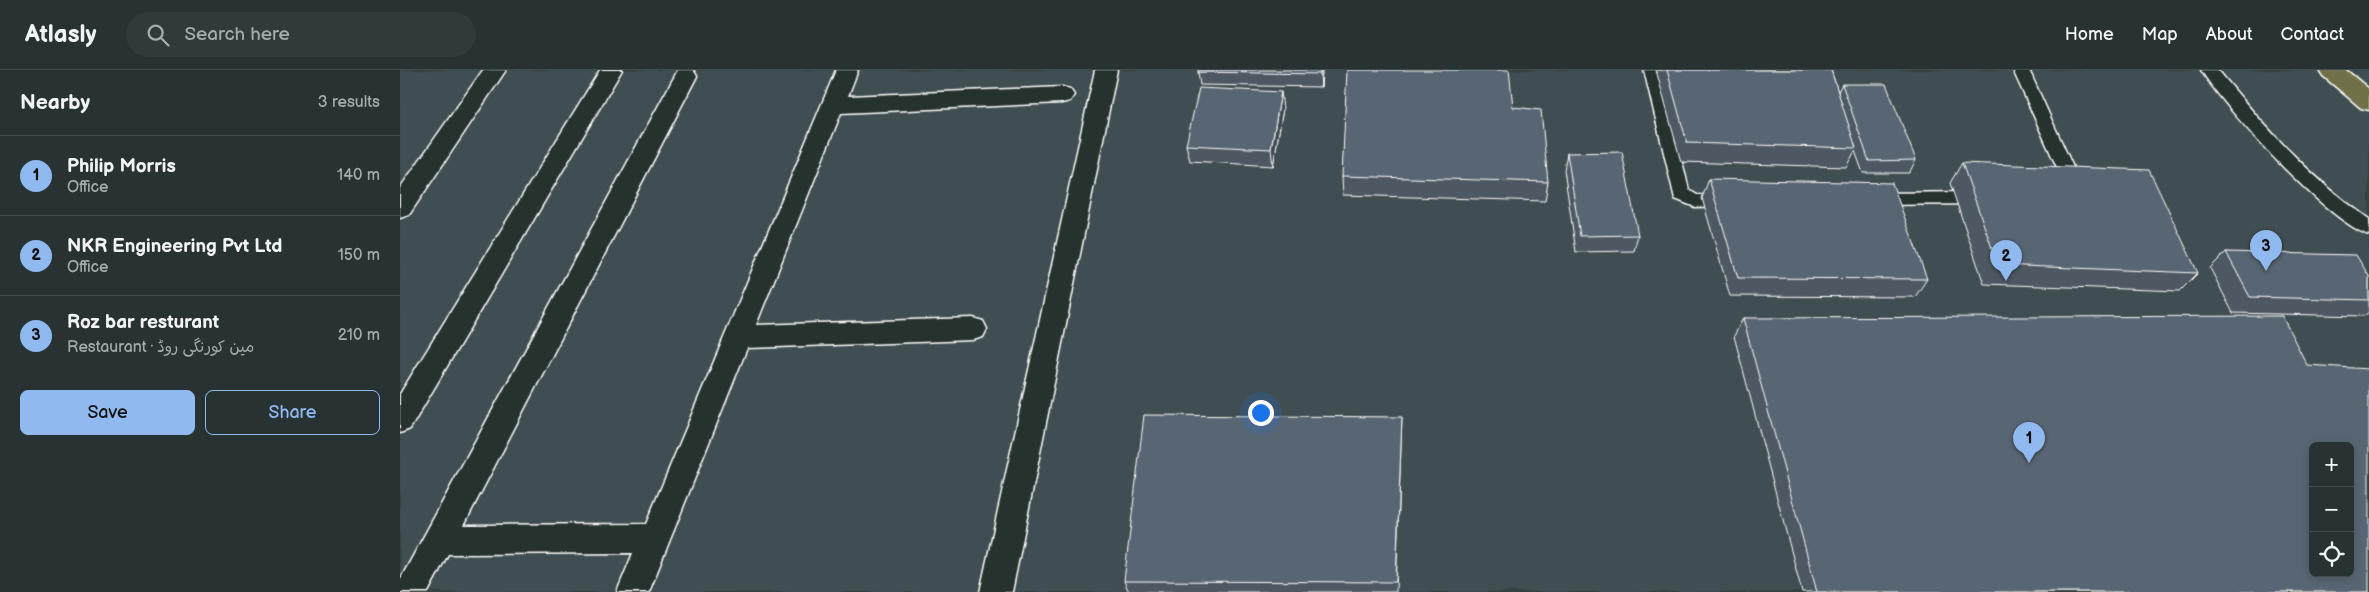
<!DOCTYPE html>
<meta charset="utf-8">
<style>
body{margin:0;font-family:"Balsamiq Sans","Playpen Sans Arabic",sans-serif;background:#303a3a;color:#f1f3f6}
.controls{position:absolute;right:15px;bottom:15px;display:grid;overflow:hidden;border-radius:8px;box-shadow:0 2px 8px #0003}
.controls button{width:45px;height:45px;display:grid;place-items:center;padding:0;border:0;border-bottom:1px solid #444d4d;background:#283232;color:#f1f3f6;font:25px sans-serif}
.you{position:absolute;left:860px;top:342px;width:18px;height:18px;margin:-12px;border:4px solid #fff;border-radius:50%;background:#1a73e8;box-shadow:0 0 0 8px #1a73e833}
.badge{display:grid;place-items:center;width:32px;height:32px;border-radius:50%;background:#90b9f0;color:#111;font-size:16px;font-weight:700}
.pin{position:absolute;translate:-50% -41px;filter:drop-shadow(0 1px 2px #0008)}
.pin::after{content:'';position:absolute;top:26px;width:18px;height:15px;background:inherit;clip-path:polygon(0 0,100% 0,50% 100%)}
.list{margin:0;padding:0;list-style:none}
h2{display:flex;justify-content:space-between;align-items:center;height:65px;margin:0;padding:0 20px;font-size:21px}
h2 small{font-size:16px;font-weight:400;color:#a5aaac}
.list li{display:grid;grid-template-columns:32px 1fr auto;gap:15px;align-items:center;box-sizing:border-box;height:80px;padding:0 20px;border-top:1px solid #444d4d}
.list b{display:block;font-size:19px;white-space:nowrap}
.list p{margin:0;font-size:16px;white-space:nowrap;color:#a5aaac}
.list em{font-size:16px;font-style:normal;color:#a5aaac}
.actions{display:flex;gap:10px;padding:15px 20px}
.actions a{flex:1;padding:11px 0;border:1px solid #90b9f0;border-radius:8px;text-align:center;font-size:18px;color:#90b9f0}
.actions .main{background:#90b9f0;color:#111}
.icon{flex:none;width:28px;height:28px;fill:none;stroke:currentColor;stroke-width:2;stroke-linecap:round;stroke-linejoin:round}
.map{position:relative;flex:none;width:1969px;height:522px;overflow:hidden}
header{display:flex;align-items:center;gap:30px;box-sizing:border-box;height:70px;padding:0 25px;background:#283232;border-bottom:1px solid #444d4d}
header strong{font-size:24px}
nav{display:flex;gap:28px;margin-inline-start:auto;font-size:18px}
.search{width:350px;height:45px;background:#303a3a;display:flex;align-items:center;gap:12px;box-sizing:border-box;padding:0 18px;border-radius:28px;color:#a5aaac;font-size:19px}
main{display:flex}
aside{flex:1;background:#283232}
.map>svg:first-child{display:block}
</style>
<header>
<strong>Atlasly</strong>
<div class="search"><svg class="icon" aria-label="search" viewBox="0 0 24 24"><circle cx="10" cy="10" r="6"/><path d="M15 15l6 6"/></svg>Search here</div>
<nav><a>Home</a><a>Map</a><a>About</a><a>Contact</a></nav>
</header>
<main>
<aside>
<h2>Nearby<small>3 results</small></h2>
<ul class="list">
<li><span class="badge">1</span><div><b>Philip Morris</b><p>Office</p></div><em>140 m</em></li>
<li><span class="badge">2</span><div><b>NKR Engineering Pvt Ltd</b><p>Office</p></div><em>150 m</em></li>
<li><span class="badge">3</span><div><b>Roz bar resturant</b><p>Restaurant · مین کورنگی روڈ</p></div><em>210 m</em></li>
</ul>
<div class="actions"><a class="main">Save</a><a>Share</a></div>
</aside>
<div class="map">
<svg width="1969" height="522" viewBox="0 0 1969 522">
<rect width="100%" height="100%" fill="#354242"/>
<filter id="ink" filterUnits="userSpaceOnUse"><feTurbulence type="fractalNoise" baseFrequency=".02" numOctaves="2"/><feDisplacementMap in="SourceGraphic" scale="10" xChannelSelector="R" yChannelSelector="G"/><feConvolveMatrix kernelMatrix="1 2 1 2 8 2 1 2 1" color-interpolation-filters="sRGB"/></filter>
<g filter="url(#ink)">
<!-- built -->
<path fill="#404d51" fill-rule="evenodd" d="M0,0H1969V522H0ZM1913,376H1950V503H1913Z"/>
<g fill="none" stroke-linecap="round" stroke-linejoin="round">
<defs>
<g id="lane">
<path d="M1244,0H1260L1289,120L1297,125L1334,126L1337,131L1334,136L1295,137L1275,129Z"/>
<path d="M1613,0H1629L1681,115L1679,124L1673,126L1667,124L1665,115Z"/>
<path d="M1801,0H1818C1863,55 1910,108 1969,149V165C1927,151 1825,39 1801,0Z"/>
<path d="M1580,122L1586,123L1589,128L1586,133L1580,134L1473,135L1467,134L1464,129L1467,124L1473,123Z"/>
</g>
<g id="street">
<path d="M83,0H106L9,145L0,148V118Z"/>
<path d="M200,0H222L10,359L0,363V324Z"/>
<path d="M278,0H293L297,6L64,455L246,454L436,0H458L448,26L662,17L670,19L674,25L670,31L662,33L441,43L356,255L573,248L583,251L587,259L583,267L573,270L347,278L249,522H217L233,483L48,484L28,522H0V510Z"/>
</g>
<path id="secondary" d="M695,0H717L612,522H580Z"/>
<path id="primary" d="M1920,0H1946L1969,19V40L1961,38L1923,6Z"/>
</defs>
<!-- lane casing -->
<use href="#lane" stroke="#fff" stroke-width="3"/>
<!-- street casing -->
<use href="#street" stroke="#fff" stroke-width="3"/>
<!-- secondary casing -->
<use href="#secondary" stroke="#fff" stroke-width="3"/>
<!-- primary casing -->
<use href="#primary" stroke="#fff" stroke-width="3"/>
<!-- lane -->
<use href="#lane" fill="#26332d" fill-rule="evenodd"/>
<!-- street -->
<use href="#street" fill="#26332d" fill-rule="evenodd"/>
<!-- secondary -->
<use href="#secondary" fill="#26332d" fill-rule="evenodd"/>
<!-- primary -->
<use href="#primary" fill="#70704a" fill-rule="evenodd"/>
</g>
<!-- wall -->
<g fill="#4d5863" stroke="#fff">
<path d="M922,0L921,17L800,15L798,2Z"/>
<path d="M1256,0H1431L1438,22L1442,14L1516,90L1509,103H1463L1455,81L1446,97L1281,92Z"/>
<path d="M1113,37L1148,112L1145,131L943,125L942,106Z"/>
<path d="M883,39L873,96L790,91L786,75Z"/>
<path d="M1167,83L1238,165L1234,181L1176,182L1164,100Z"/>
<path d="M1562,93L1798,203L1780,221L1584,214L1550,113Z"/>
<path d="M1309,109L1527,209L1515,227L1330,226L1302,128Z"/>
<path d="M1826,182L1969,206V242L1964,246L1833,243L1810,198Z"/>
<path d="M1343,248L1907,295L1969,522H1402L1334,266Z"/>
<path d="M1002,347L996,522H729L724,511Z"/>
</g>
<!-- shaded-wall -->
<g fill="#3e4750" stroke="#fff">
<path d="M920,0H922L921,17L920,4Z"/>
<path d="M881,22L883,39L873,96L871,79Z"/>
</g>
<!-- building -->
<g fill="#596673" stroke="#fff" fill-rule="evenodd">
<path d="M798,0H920V4L798,2Z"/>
<path d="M947,0H1109L1113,37L1141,40L1148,112L942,106Z"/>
<path d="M1267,0H1431L1456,78L1287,73Z"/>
<path d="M1442,14H1486L1516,90L1469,91Z"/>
<path d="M799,18L881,22L871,79L786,75Z"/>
<path d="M1222,82L1238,165L1180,166L1167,83Z"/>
<path d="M1562,93L1749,100L1798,203L1598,195Z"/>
<path d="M1309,109L1492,113L1527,209L1338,208Z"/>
<path d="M1826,182L1956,185L1969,206V230L1850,227Z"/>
<path d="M1882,246L1907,295L1969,299V522H1417L1343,248ZM1913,376H1950V503H1913Z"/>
<path d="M744,345L1002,347L996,512L724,511Z"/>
</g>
</g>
</svg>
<div class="controls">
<button>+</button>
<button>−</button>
<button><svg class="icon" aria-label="locate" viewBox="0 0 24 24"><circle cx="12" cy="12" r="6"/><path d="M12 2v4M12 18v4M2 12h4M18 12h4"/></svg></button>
</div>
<div class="you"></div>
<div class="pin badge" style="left:1629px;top:393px">1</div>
<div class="pin badge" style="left:1606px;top:211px">2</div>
<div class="pin badge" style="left:1866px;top:201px">3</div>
</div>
</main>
